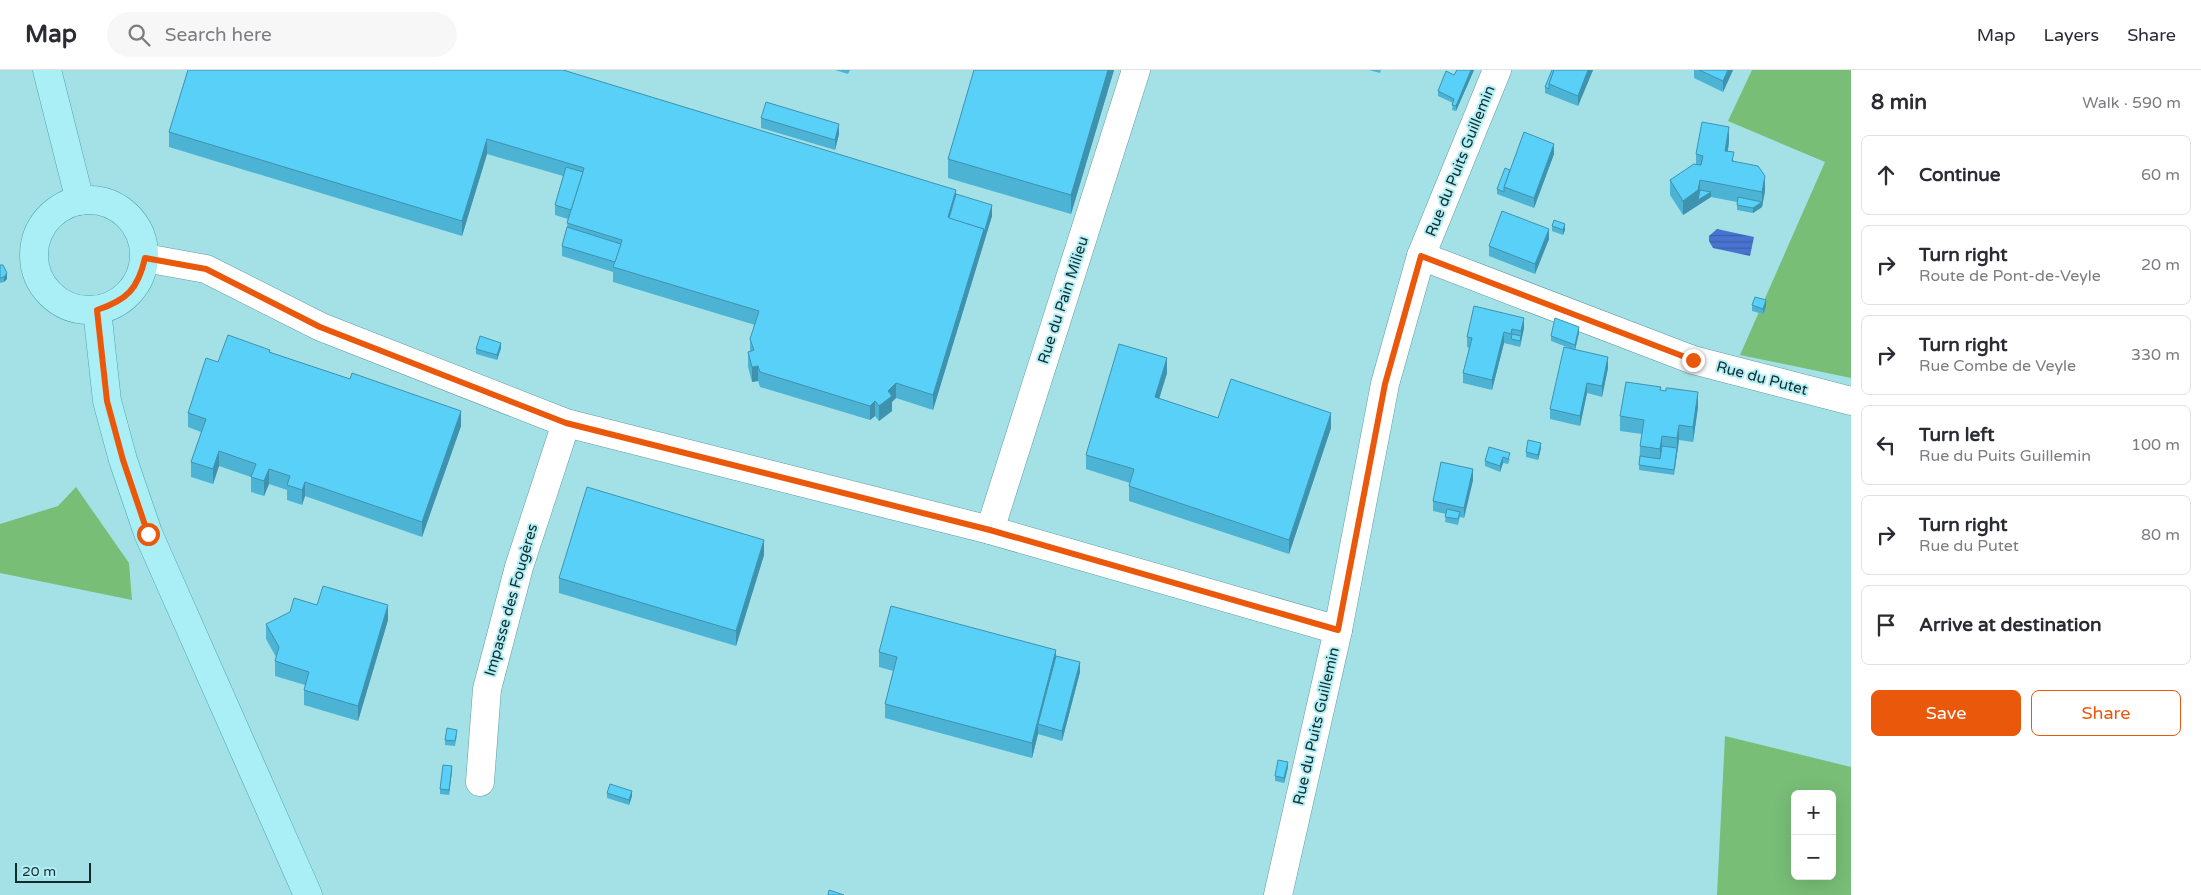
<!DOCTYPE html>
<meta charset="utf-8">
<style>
body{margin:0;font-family:"Varela Round",sans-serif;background:#f7f7f7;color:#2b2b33}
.controls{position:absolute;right:15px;bottom:15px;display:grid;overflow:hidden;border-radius:8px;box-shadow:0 5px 20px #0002}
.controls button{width:45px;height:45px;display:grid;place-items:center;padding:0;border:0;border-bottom:1px solid #e1e1e2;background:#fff;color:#2b2b33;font:25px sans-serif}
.scale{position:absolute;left:15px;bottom:12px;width:76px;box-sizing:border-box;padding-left:5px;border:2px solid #122b2e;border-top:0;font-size:14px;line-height:18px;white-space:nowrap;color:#122b2e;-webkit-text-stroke:4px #b1eff5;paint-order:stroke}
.stop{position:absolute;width:15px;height:15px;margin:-11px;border:4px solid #ea580c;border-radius:50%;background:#fff}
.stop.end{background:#ea580c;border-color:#fff;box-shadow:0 1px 5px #0008}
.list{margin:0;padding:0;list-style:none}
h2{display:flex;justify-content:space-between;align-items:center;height:65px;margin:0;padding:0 20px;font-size:21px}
h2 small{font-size:16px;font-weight:400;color:#7c7c81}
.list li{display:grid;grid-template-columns:32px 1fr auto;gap:15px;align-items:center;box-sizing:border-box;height:80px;margin:0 10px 10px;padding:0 10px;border:1px solid #e1e1e2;border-radius:8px}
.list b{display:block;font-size:19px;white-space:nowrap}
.list p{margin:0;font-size:16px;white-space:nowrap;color:#7c7c81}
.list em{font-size:16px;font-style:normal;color:#7c7c81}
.actions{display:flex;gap:10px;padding:15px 20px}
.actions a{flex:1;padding:11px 0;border:1px solid #ea580c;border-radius:8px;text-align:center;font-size:18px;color:#ea580c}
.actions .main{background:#ea580c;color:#fff}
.icon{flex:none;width:28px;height:28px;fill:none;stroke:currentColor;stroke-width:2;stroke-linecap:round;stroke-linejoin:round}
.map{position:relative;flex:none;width:1851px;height:825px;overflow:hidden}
header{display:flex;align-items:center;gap:30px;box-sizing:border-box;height:70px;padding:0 25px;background:#fff;border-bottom:1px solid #e1e1e2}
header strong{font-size:24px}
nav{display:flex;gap:28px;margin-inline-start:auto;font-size:18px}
.search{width:350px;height:45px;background:#f7f7f7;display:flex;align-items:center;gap:12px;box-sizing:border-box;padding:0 18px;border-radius:28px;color:#7c7c81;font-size:19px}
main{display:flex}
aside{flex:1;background:#fff}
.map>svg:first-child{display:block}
</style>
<header>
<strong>Map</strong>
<div class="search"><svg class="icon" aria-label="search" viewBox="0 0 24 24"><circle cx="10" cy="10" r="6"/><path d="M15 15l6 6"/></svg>Search here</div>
<nav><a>Map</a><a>Layers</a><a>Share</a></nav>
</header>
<main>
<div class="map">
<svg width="1851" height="825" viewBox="0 0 1851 825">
<defs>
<pattern id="water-rules" width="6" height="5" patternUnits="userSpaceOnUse" patternTransform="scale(1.25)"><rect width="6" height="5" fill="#4973d0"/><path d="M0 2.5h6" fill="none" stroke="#3b5fa9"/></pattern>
</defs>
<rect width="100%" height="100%" fill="#a4e1e7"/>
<!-- grass -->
<g fill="#78be77" fill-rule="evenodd">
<path d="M1752,0H1851V308L1740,285L1825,92L1728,51Z"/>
<path d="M76,417L129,493L132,530L0,503V454L58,436Z"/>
<path d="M1725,666L1851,697V825H1717ZM1795,724H1832V806H1795Z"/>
</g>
<!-- water -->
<path fill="url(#water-rules)" d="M1717,159L1754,167L1750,186L1713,178L1709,171V166Z"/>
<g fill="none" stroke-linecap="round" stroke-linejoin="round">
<defs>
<g id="minor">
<path d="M1421,186L1693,290L1851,331"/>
<path d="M145,188L206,199L321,257L566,353L990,460L1338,560"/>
<path d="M990,460L1136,0"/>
<path d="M480,712L487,619L519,497L566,353"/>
<path d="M1278,825L1338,560L1385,314L1421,186L1497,0"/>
</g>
<g id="major">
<path d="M47,0L80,131"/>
<circle cx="89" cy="185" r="55"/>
<path d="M97,240L107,331L123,390L148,463L308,825"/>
</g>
</defs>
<!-- minor casing -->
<use href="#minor" stroke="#609ba1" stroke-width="29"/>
<!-- major casing -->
<use href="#major" stroke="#4fa3ab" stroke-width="29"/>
<!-- minor -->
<use href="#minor" stroke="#fff" stroke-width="28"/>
<!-- major -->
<use href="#major" stroke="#a9eff5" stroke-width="28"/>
</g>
<!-- wall -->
<g fill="#4db3d5">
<path d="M188,0L956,124L992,146L933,340L896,328L892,332V341L879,351L875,346L870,350L760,317L758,311L752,312L748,297V282L750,281V269L755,255L613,212V202L562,186V176L567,157L568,149L555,145V135L563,106L487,84L462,166L169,77V62Z"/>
<path d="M835,0H850L848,4Z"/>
<path d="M974,0H1114L1071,144L948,108V89Z"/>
<path d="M1369,0H1381L1380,3Z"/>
<path d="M1457,0H1474L1456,41L1452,40L1453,33L1438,26V21L1454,5Z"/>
<path d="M1552,0H1593L1578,36L1545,23V17Z"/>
<path d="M1694,0H1733L1723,22L1694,8Z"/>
<path d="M761,48L839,64L835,80L761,58Z"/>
<path d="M1729,72L1728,81L1734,91L1765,121L1762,137L1753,143L1737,140V132L1711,127L1683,145L1670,125V110L1696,94V84Z"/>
<path d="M1554,84L1534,138L1497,124V119L1510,100Z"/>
<path d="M1552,156L1565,160L1563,165L1552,161Z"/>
<path d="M1549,169L1535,204L1489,186V176Z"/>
<path d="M0,195L7,209L4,212L0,213Z"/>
<path d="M1752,235L1766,236L1763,244L1752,241Z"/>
<path d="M1474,236L1524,258L1520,277L1504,273L1492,320L1463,313V303L1469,278L1467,277V267Z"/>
<path d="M1579,263L1575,280L1608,298L1602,327L1587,323L1580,356L1550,349V339L1572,279L1551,271V266Z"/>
<path d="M501,278L497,290L476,284V279Z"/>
<path d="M270,282L461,356L422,467L305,426L302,435L287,430V420L269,414L264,426L251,422V407L219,396L213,414L191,407V392L201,362L188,357V343L218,292Z"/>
<path d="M1167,303L1159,329L1218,348L1331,358L1289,484L1129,431V416L1130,413L1086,399V385Z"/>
<path d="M1661,320L1698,337L1693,372L1679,370L1674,405L1639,400L1640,376L1642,364L1620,361V346Z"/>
<path d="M1489,377L1510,389L1508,394L1503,393L1500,402L1485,396V391Z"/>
<path d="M1541,378L1538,390L1526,387V382Z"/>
<path d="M1473,410L1464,448L1460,447L1458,455L1445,452L1446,444L1433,441V431Z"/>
<path d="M764,485L736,576L559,523V508Z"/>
<path d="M317,535L388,550L358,651L304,635V620L305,615L275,606V591L276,587L266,569V554Z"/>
<path d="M879,582L1056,586L1080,602L1062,671L1038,664L1032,688L885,648V634L893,601L879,597Z"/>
<path d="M457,665L455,676L445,675V670Z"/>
<path d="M1288,697L1284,713L1275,711V706Z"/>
<path d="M452,701L449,725L440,724V719Z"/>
<path d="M607,723L632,726L629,735L607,728Z"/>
</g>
<!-- shaded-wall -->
<g fill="#3e92ae">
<path d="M1108,0H1114L1071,144V125Z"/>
<path d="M1471,0H1474L1456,41V36Z"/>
<path d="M1588,0H1593L1578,36V26Z"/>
<path d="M1728,0H1733L1723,22V11Z"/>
<path d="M839,54V64L835,80V70Z"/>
<path d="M1729,57V72L1725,95V81Z"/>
<path d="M487,69V84L462,166V151Z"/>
<path d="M1554,74V84L1534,138V128Z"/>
<path d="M1765,106V121L1762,137L1753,143V138L1762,132V122Z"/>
<path d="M1700,110V125L1711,122V127L1683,145V131Z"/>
<path d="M956,120V135L950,153L948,147Z"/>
<path d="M992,135V146L933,340V325L984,159Z"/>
<path d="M1565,154V160L1563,165V160Z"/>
<path d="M1549,159V169L1535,204V194Z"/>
<path d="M7,203V209L4,212V207Z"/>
<path d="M1766,230V236L1763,244V239Z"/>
<path d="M1524,248V258L1520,277L1521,261Z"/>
<path d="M1579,257V263L1575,280V275Z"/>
<path d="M1504,262V273L1492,320V310Z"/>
<path d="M501,273V278L497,290V285Z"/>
<path d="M1608,287V298L1602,327V316Z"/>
<path d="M1167,288V303L1155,342V327Z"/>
<path d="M758,296V311L752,312V297Z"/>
<path d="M896,313V328L892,332V341L879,351V336L888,321Z"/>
<path d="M1587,313V323L1580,356V346Z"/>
<path d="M1698,322V337L1693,372V357Z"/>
<path d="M875,331V346L870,350V336Z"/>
<path d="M461,341V356L422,467V452Z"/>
<path d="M1331,343V358L1289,484V470Z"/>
<path d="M1679,355V370L1674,405L1677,378V368Z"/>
<path d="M1662,366V381L1660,394V379Z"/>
<path d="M1541,373V378L1538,390V385Z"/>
<path d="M219,381V396L213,414V399Z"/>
<path d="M1503,387V393L1500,402V396Z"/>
<path d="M269,399V414L264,426V411Z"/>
<path d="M1473,399V410L1464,448V438Z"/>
<path d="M305,412V426L302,435V420Z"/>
<path d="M764,470V485L736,576V561Z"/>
<path d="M388,535V550L358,651V636Z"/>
<path d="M1056,580V595L1038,654V664L1032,688V673Z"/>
<path d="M1080,592V602L1062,671V661Z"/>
<path d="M1288,692V697L1284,713V708Z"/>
<path d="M452,696V701L449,725V720Z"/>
<path d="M632,721V726L629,735V730Z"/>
</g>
<!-- building -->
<g fill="#59d0f8" stroke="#3e92ae">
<path d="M188,0H563L956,120L948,147L984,159L933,325L896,313L888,321L892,326L879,336L875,331L870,336L760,302L758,296L752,297L748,282L754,280L750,269L759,241L613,197L622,170L567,153L584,98L487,69L462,151L169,62Z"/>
<path d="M974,0H1108L1071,125L948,89Z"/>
<path d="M1457,0H1471L1456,36L1452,35L1454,29L1438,21L1446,1L1454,5Z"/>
<path d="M1552,0H1554L1549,14V19L1545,17Z"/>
<path d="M1554,0H1588L1578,26L1549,14Z"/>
<path d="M1699,0H1728L1723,11Z"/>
<path d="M766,32L839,54L835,70L761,48Z"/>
<path d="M1702,52L1729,57L1725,81L1734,82L1732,91L1758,96L1765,106L1762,122L1700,110L1698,120L1683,131L1670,110L1694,94L1701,95L1703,86L1696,84Z"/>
<path d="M1524,62L1554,74L1534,128L1504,117Z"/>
<path d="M566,97L583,102L571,140L555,135Z"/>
<path d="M1505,98L1510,100L1504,117V122L1497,119Z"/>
<path d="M1700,120L1711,122L1698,130Z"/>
<path d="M956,124L992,135L984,163V159L949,148Z"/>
<path d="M1738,127L1762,132L1753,138L1737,135Z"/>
<path d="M1502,141L1549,159L1535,194L1489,176Z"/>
<path d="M1554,150L1565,154L1563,160L1552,156Z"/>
<path d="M567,157L621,174L615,192L562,176Z"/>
<path d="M0,195H3L7,203L4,207L0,208Z"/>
<path d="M1755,227L1766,230L1763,239L1752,235Z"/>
<path d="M1474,236L1524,248L1521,261L1512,259L1511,264L1504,262L1492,310L1463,303L1472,268L1467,267Z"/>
<path d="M1555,248L1579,257L1575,275L1551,266Z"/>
<path d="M1512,264L1521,266L1520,271L1511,269Z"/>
<path d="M228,265L270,280L269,282L350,309L352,303L461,341L422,452L305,412L302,420L287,415L290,406L269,399L264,411L251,407L256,394L219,381L213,399L191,392L206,349L188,343L206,288L218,292Z"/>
<path d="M480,266L501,273L497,285L476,279Z"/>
<path d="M1119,274L1167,288L1155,327L1218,348L1231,309L1331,343L1289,470L1129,416L1134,399L1086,385Z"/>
<path d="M1564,277L1608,287L1602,316L1587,313L1580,346L1550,339Z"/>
<path d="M1626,312L1661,317L1660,320L1666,321V318H1668L1698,322L1693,357L1679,355L1677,368L1662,366L1660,379L1640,376L1644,350L1620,346Z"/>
<path d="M1528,370L1541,373L1538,385L1526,382Z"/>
<path d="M1662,376L1677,378L1674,400L1639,395L1640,386L1660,389Z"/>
<path d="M1489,377L1510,383L1508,389L1503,387L1500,396L1485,391Z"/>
<path d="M1441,392L1473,399L1464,438L1433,431Z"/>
<path d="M587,417L764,470L736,561L559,508Z"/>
<path d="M1447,439L1460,442L1458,449L1445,447Z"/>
<path d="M323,516L388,535L358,636L304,620L309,602L275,591L279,577L266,554L290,542L294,528L317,535Z"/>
<path d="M891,536L1056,580L1032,673L885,634L897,587L879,582Z"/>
<path d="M1056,586L1080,592L1062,661L1038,654Z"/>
<path d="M447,658L457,660L455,671L445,670Z"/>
<path d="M1278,690L1288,692L1284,708L1275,706Z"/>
<path d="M443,695L452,696L449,720L440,719Z"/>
<path d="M610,714L632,721L629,730L607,723Z"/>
<path d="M829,820L844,825H828Z"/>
</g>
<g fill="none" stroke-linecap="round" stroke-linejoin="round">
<!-- route -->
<path stroke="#ea580c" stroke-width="6" d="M148,464L123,390L107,331L97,240C127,230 138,219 145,188L206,199L320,257L566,353L990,460L1338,560L1385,314L1421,186L1693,290"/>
</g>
<g text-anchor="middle" stroke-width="4" stroke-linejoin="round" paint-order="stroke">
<!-- street labels -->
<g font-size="15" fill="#122b2e" stroke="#b1eff5">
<text transform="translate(1460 91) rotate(-68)" y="5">Rue du Puits Guillemin</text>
<text transform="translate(1063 230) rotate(-72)" y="5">Rue du Pain Milieu</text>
<text transform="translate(1762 308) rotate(15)" y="5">Rue du Putet</text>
<text transform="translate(511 530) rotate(-74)" y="5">Impasse des Fougères</text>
<text transform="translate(1316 656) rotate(-77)" y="5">Rue du Puits Guillemin</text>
</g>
</g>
</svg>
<div class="controls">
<button>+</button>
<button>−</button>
</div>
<div class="scale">20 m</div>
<div class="stop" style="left:148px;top:464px"></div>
<div class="stop end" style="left:1693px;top:290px"></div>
</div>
<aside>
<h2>8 min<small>Walk · 590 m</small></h2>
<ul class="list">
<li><svg class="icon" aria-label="ahead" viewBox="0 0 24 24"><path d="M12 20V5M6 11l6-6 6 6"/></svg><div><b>Continue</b></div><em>60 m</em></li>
<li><svg class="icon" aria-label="right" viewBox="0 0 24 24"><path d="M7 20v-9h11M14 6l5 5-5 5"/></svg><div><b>Turn right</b><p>Route de Pont-de-Veyle</p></div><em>20 m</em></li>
<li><svg class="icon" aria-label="right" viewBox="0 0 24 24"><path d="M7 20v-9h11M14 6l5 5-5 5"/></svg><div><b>Turn right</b><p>Rue Combe de Veyle</p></div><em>330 m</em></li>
<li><svg class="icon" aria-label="left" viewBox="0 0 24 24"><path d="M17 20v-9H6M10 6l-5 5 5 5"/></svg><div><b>Turn left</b><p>Rue du Puits Guillemin</p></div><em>100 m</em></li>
<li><svg class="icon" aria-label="right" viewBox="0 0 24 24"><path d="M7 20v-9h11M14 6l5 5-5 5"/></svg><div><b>Turn right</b><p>Rue du Putet</p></div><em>80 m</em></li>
<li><svg class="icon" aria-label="arrive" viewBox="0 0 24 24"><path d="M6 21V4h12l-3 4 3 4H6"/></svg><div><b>Arrive at destination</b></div></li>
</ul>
<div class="actions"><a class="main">Save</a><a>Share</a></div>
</aside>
</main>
